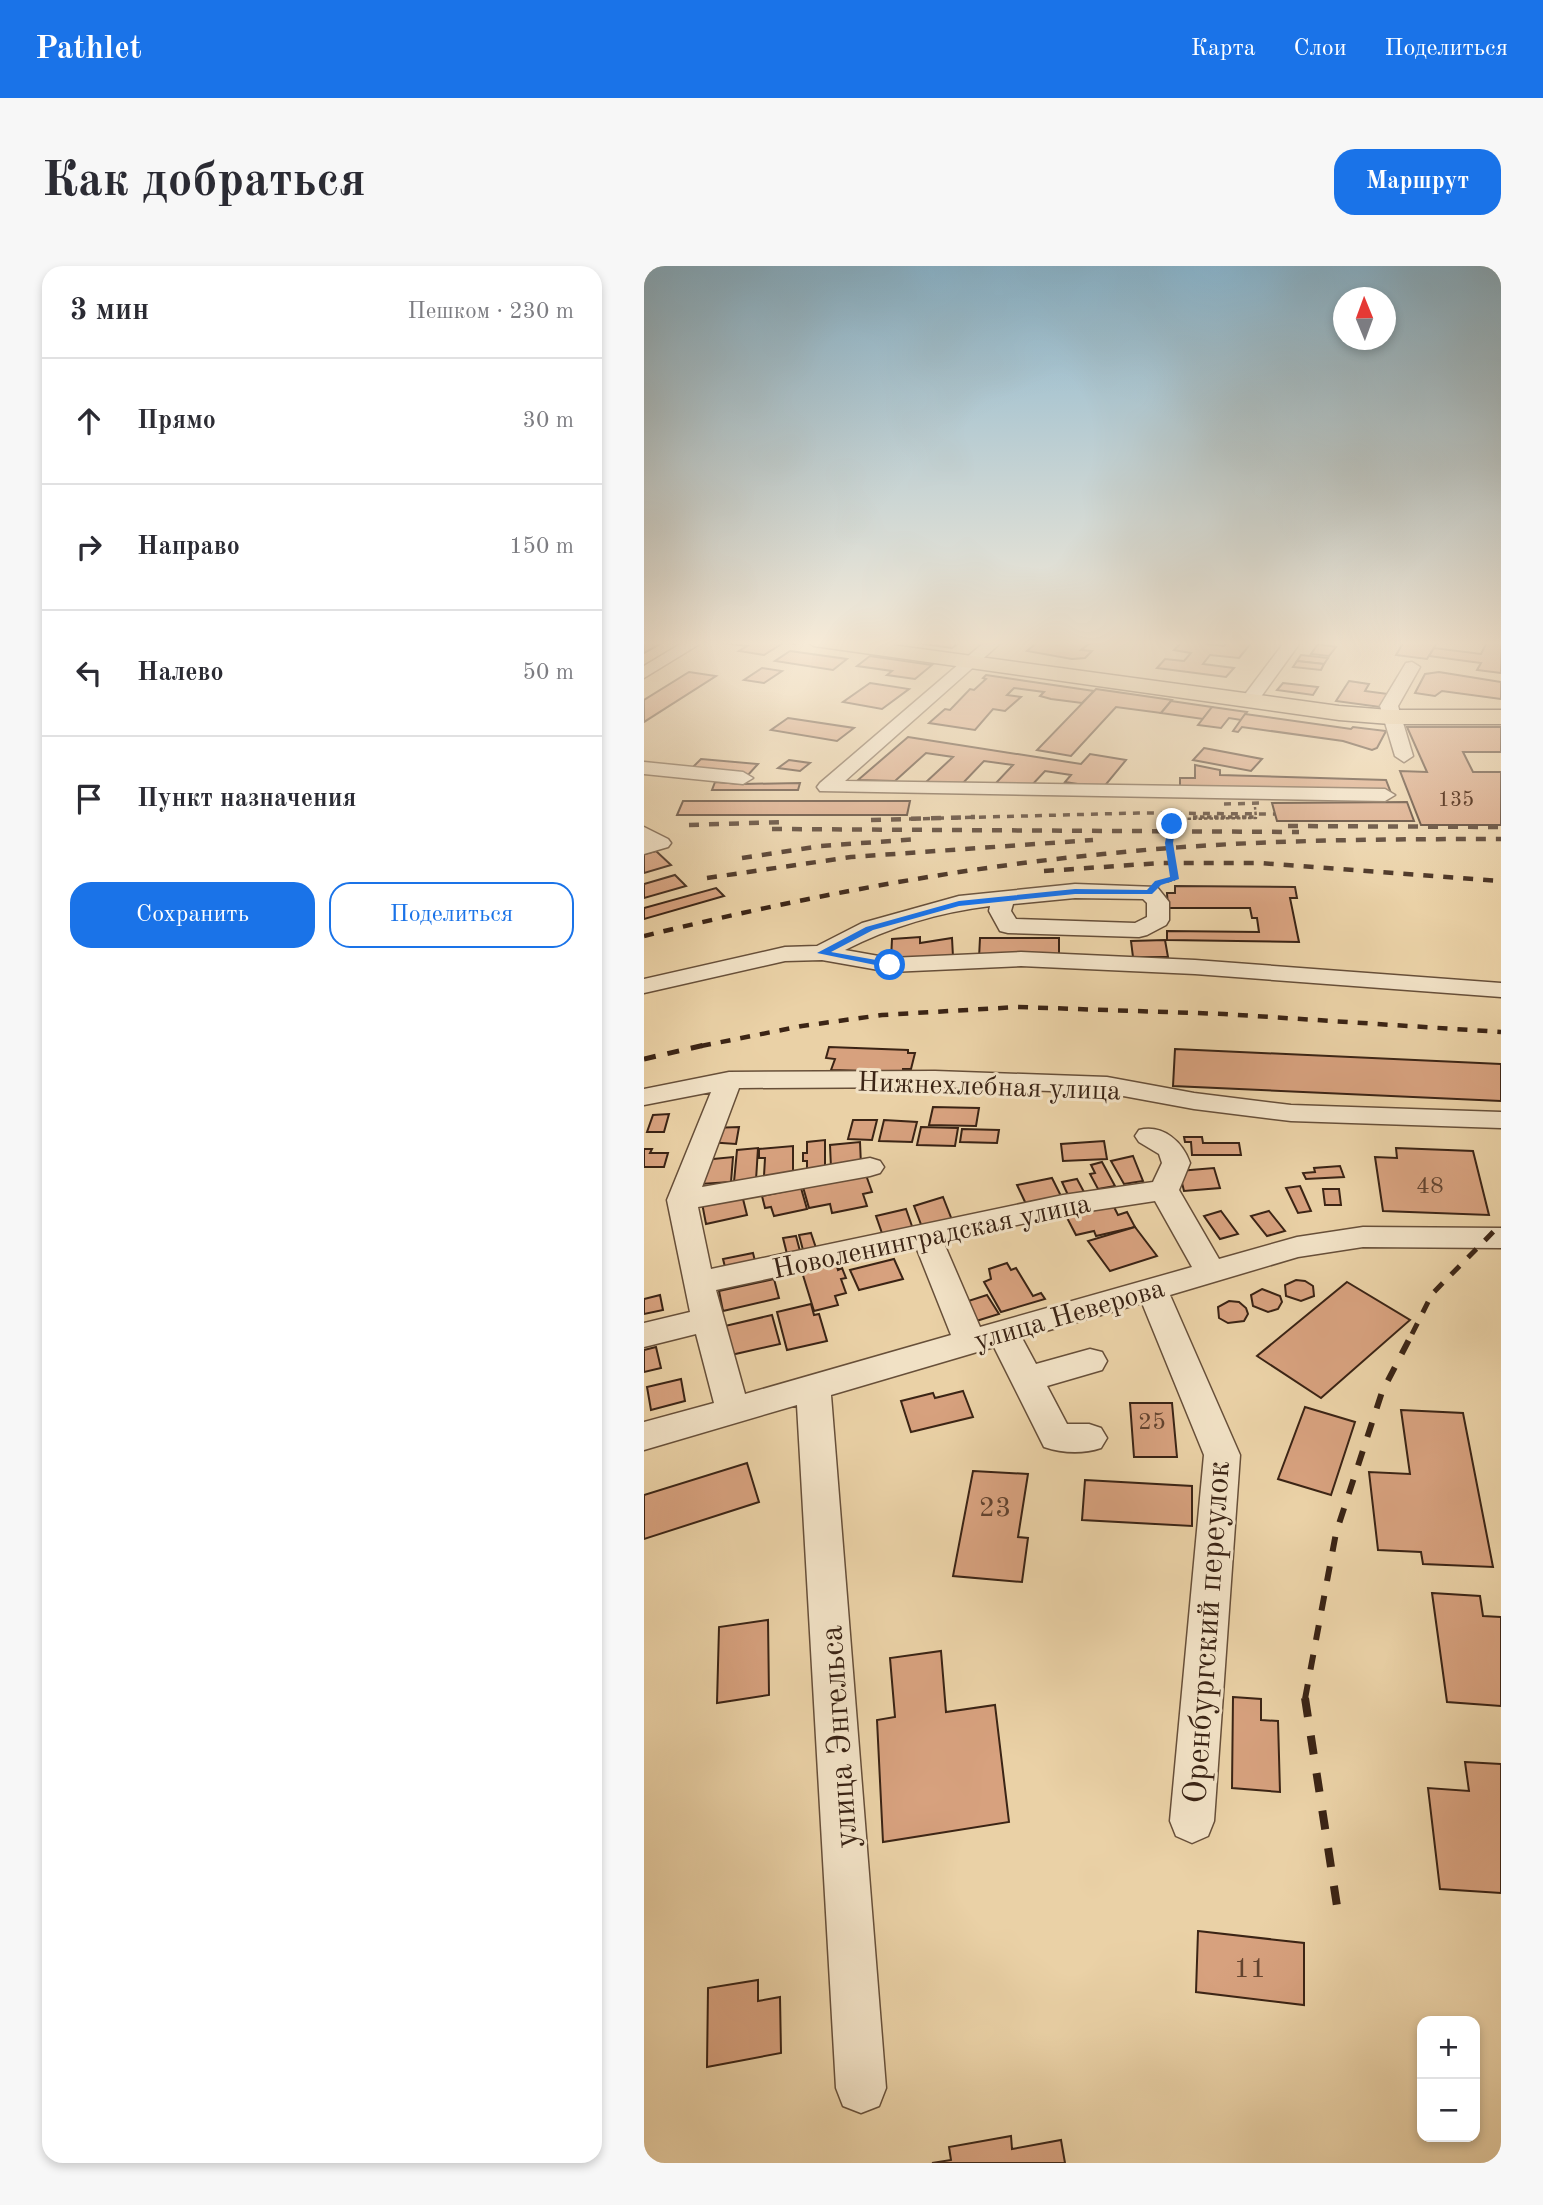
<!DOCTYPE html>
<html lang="ru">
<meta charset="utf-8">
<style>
body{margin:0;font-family:"Old Standard TT",serif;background:#f7f7f7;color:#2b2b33}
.controls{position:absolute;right:21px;bottom:21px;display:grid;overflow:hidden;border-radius:14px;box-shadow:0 4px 10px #0003}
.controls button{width:63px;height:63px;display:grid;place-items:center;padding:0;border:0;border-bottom:2px solid #e1e1e2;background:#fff;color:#2b2b33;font:35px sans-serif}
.compass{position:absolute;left:689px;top:21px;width:63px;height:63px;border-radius:50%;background:#fff;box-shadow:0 4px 10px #0003;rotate:359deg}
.stop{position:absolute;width:21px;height:21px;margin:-16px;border:5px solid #1a73e8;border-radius:50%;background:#fff}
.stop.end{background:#1a73e8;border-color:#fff;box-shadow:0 2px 7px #0008}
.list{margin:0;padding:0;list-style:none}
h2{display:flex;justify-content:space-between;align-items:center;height:91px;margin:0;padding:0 28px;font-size:30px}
h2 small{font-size:23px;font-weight:400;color:#7c7c81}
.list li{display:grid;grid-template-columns:46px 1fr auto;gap:21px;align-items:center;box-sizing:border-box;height:126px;padding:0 28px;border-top:2px solid #e1e1e2}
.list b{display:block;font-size:26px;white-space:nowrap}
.list em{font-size:23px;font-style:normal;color:#7c7c81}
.actions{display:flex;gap:14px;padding:21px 28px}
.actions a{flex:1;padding:16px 0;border:2px solid #1a73e8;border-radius:21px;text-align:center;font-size:24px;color:#1a73e8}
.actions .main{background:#1a73e8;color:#fff}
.icon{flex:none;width:38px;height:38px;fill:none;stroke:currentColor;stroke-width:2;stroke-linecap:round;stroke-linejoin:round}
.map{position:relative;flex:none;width:857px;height:1897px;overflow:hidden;border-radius:21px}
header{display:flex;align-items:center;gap:42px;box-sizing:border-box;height:98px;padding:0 35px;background:#1a73e8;color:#fff}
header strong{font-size:33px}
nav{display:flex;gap:38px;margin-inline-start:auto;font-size:24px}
.intro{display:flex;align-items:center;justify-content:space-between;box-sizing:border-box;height:168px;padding:0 42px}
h1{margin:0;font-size:49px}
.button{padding:18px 32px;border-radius:21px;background:#1a73e8;color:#fff;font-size:24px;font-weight:700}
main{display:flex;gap:42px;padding:0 42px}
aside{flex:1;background:#fff;border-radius:21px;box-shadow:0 4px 10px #0003}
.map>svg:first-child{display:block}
</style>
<header>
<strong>Pathlet</strong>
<nav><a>Карта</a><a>Слои</a><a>Поделиться</a></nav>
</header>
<div class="intro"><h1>Как добраться</h1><a class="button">Маршрут</a></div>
<main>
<aside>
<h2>3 мин<small>Пешком · 230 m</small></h2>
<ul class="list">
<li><svg class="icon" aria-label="ahead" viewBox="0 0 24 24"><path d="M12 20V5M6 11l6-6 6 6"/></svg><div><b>Прямо</b></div><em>30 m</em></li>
<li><svg class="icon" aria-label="right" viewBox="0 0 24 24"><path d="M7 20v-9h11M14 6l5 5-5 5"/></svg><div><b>Направо</b></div><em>150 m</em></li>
<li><svg class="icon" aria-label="left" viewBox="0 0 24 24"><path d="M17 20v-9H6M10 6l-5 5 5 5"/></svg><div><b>Налево</b></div><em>50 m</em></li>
<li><svg class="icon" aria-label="arrive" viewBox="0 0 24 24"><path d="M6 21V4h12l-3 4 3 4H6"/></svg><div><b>Пункт назначения</b></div></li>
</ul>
<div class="actions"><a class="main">Сохранить</a><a>Поделиться</a></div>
</aside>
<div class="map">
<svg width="857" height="1897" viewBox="0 0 857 1897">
<rect width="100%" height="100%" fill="#ead1a6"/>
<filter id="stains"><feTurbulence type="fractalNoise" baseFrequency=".00286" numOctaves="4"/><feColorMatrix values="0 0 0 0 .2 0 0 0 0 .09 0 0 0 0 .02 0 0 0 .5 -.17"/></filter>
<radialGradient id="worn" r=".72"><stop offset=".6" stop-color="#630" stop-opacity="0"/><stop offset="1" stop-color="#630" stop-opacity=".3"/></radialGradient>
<!-- building -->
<g fill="#d7a17e" stroke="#3b2415" stroke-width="2">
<path d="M0,374H23L0,387Z"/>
<path d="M75,374H116L139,377L120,389L95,385L103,380L72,376Z"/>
<path d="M251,374H319L308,382Z"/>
<path d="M396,374L423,377L422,374H450L437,384L448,385L441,392L428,393L383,385Z"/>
<path d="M585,374L608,376L595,392L566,389L559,398L590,402L582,411L513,402L521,393L540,395L547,387L530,384L539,375L580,380Z"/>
<path d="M761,374H795L783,393L752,389Z"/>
<path d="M844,374H857V407L833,404L837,397L785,390L790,382L837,388Z"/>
<path d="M674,378L692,381L685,390L667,388Z"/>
<path d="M146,385L203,393L189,404L131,395Z"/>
<path d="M657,389L684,392L680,398L653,395Z"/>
<path d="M226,390L288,399L271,413L243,409L248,405L213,400Z"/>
<path d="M653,395L680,398L677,404L649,401Z"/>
<path d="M118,402L138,405L120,417L100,414Z"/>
<path d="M45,406L72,410L0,456V434Z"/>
<path d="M795,406L857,416V433L798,425L791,430L771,427L781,408Z"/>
<path d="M342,409L450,425L438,437L407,433L396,430L400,426L370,422L363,429L377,431L361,445L349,443L331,464L285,457L301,443L306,444L326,423L330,424L342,413L339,412Z"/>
<path d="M705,415L725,418L721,425L744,428L736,441L692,435Z"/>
<path d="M226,417L265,423L238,443L199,436Z"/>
<path d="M639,417L674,421L669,429L633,424Z"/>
<path d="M452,423L528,434L517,447L472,441L427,490L393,484Z"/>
<path d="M527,435L568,441L559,453L517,447Z"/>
<path d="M568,441L603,446L597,454L585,452L577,462L554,459Z"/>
<path d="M601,448L707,463L709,461L742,465L733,482L728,484L699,475L598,461L594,466L589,465Z"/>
<path d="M144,452L210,462L193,475L127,464Z"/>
<path d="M763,461H857V486H819L829,506H857V559H777L756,505L783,506Z"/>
<path d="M264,471L437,498L446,488L482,494L459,522L421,516L427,509L401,505L388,519L351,518L369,499L340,495L319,517H281L309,491L282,487L251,515L214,514Z"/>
<path d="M560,482L618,493L607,505L549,494Z"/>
<path d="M57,493L114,498L104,509L47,503Z"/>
<path d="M145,494L166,497L156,505L134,502Z"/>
<path d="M551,499L576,504V509L742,514L747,527L536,521V512H551Z"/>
<path d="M71,516L98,518L156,517L154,524H68Z"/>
<path d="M39,535H266L263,549H33Z"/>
<path d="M763,536L770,555H633L628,537Z"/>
<path d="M12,585L27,599L0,607V588Z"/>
<path d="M31,609L42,620L0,632V618Z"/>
<path d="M531,620L651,621L653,632H646L655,676L523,674V665L615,666L613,652H608L606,642H524L523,627H531Z"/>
<path d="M72,622L80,630L0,653V642Z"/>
<path d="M276,671V677L308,672L309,691L247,694L248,673Z"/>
<path d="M336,672H415V692H335Z"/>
<path d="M521,674L524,691H489L487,675Z"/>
<path d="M185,781L264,784V787H271L267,803H259V806L187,804L191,793L182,792Z"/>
<path d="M531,783L857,798V835L529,820Z"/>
<path d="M289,841L335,842L332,860L285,859Z"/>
<path d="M25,848L20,866H3L9,849Z"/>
<path d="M209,854H233L228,874L204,873Z"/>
<path d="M240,854L273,856L268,876L235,875Z"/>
<path d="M95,861L92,878L64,876L67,862Z"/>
<path d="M277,861L314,862L311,880L273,879Z"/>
<path d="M318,863L355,864L353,877L316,876Z"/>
<path d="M540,871H558L559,877H595L597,889H548L547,876H541Z"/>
<path d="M181,874V902L163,904V895H159V887H163V876Z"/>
<path d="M460,875L463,893L419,895L417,878Z"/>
<path d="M216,876L217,899L187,902L186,879Z"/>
<path d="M149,880V907L120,910L121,892H115V883Z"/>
<path d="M114,882L112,914L90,916L93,884Z"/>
<path d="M752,882L829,885L845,949L739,945L731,891L753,892Z"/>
<path d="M0,883H8L6,887H24L20,901H0Z"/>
<path d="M489,890L499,915L480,918L467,895Z"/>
<path d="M89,891L87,916L56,918L59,894Z"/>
<path d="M458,896L471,920L454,923L446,908L451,907L447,899Z"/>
<path d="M696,900L700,911L662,913L659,907L671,906L670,902Z"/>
<path d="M570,902L576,922L540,925L535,905Z"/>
<path d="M222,909L228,926L219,928L223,940L188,947L186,938L165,942L159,921Z"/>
<path d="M408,912L417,930L382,938L373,919Z"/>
<path d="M433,913L440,926L424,929L418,916Z"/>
<path d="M656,920L667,945L654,947L642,922Z"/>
<path d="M157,922L163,943L130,950L127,941L121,942L118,930Z"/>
<path d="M679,923H695L697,939H681Z"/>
<path d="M98,929L103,949L62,958L58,937Z"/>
<path d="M299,931L308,954L278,961L270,940Z"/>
<path d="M468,937L474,949L483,946L491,961L452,970L450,965L432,969L421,948Z"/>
<path d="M262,943L269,963L239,970L232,950Z"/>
<path d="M577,945L594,968L576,973L560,950Z"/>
<path d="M625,945L641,965L623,970L607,950Z"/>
<path d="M491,961L513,990L466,1005L444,975Z"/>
<path d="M167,967L172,982L159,984L155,969Z"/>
<path d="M152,970L157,989L144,992L139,972Z"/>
<path d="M109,987L112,999L82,1005L79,993Z"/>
<path d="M250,993L259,1013L215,1024L206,1004Z"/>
<path d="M363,997L367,1004L372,1002L389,1030L397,1027L401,1033L357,1046L340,1016L347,1013L345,1003Z"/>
<path d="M192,998L194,1004L198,1002L202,1012L197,1013L202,1027L191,1030L194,1039L170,1045L158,1006Z"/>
<path d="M130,1013L135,1032L79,1045L75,1025Z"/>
<path d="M652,1014L661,1015L669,1020L670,1030L657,1035L642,1030L641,1019Z"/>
<path d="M703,1016L766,1054L677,1132L613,1090Z"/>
<path d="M618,1023L636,1030L638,1036L634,1043L624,1046L609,1040L607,1029Z"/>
<path d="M16,1029L19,1044L0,1048V1033Z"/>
<path d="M343,1029L355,1048L329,1056L318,1037Z"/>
<path d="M585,1035L595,1036L602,1042L604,1048L600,1055L584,1057L575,1052L574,1041Z"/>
<path d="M167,1038L170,1049L175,1048L183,1075L143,1084L133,1046Z"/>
<path d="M128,1049L136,1078L87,1089L81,1060Z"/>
<path d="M12,1081L17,1102L0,1106V1084Z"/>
<path d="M37,1113L41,1135L7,1144L3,1121Z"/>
<path d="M319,1125L329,1151L267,1166L257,1135L289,1127L291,1132Z"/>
<path d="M486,1137H528L533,1191H490Z"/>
<path d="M661,1141L711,1156L687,1229L634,1213Z"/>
<path d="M757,1144L819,1147L849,1301L779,1298L777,1286L734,1284L725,1206L766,1208Z"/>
<path d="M103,1197L115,1236L0,1273V1229Z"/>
<path d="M329,1205L384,1208L374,1271L384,1272L378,1316L309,1310Z"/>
<path d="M441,1214L548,1220V1260L438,1254Z"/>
<path d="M788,1327L836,1330L839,1350L857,1351V1440L803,1436Z"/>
<path d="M124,1354L125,1429L73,1437L75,1361Z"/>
<path d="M297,1385L302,1446L351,1439L365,1556L239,1576L233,1454L251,1451L246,1392Z"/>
<path d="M589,1431L617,1433V1454L634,1455L636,1526L588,1522Z"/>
<path d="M821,1496L857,1498V1627L796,1623L784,1522L825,1525Z"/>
<path d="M554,1665L660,1677V1739L552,1726Z"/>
<path d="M114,1714V1735L136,1731L137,1787L63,1801L64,1722Z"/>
<path d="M367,1870L368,1883L417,1874L421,1897H288L307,1894L305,1881Z"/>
</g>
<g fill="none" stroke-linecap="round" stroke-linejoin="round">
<defs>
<g id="minor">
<path d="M43,374H62L0,412V400Z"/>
<path d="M239,374H257L242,386H230L228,383Z"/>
<path d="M343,374H360L201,515L741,523L751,529L741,535L176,525L173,521L176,517Z"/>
<path d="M642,374H658L611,439H599L596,435Z"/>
<path d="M768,396L776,401L754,440L769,490L760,496L751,490L736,440L762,397Z"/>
<path d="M0,496L99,506L109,512L99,518L0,508Z"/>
<path d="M0,561L24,573L27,577L24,581L0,588Z"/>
<path d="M431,618L513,621L525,636V654L522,659L503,669L495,671L364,667L356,665L345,645L346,640C296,646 246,661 201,684L246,692L377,686L551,694L857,717V731L551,708L377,700L246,706L178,694L141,695L0,727V713L141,681L173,680L218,657L315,630ZM431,632L499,633L503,637V651L491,657L372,653L367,645L369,638Z"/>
<path d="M291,805L463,811L550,827L647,839L857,846V862L647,855L550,843L463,827L291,821L95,822L58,921L226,892L236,895L240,901L236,907L226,910L54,941L67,1003L419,929L509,916L518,897L515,888L495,876L491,870L495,864C519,858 539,876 546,897L535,924L575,993L653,971L719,961L857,962V982L719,981L654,991L526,1029L596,1189L570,1555L564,1570L548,1577L532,1570L526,1555L560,1189L498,1037L378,1072L392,1098L446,1083L458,1086L463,1095L458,1104L403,1120L423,1158H445L457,1162L463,1172L457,1182C439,1188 418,1187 400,1181L350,1081L187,1129L242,1822L235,1840L217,1847L199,1840L192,1822L153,1139L0,1184V1156L70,1137L52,1068L0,1081V1057L46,1046L23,934L67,826L0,839V823L85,806ZM511,935L548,1001L336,1061L299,975L419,949ZM272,981L307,1069L101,1128L72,1024Z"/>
</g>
<path id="major" d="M160,374H211L695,440L746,444H857V458H746L695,454L170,380Z"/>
</defs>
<!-- minor casing -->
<use href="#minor" stroke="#674f39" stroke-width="3"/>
<!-- major casing -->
<use href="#major" stroke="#3b2415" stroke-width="3"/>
<!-- path-far1 -->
<g stroke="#3b2415" stroke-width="2.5" stroke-dasharray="3.5 2" stroke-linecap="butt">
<path d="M121,374L152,378"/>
<path d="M527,553L612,552L611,541"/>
</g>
<!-- path -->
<g stroke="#3b2415" stroke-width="3.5" stroke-dasharray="4.5 2.5" stroke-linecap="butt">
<path d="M549,551H612"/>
<path d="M523,615L530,613L525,577L528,569L527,551"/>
</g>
<!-- minor -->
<use href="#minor" fill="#f1e1c5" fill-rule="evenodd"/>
<!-- major -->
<use href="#major" fill="#ead1a6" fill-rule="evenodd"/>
<!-- rail-far4 -->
<g stroke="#3b2415" stroke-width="3.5" stroke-dasharray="7 7" stroke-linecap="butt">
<path d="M580,538L618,537"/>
<path d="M265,553L494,547L631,548"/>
</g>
<!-- rail-far3 -->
<g stroke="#3b2415" stroke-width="4.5" stroke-dasharray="10 10" stroke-linecap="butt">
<path d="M227,554L331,551"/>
<path d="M45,559L139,556"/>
<path d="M644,560L857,561"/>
<path d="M128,563L655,566"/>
<path d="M98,592L177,580L274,573"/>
<path d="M400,605L517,597H615L857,615"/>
<path d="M63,612L207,591L449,574"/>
<path d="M0,670C151,633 304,603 459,588C591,574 724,573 857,573"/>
<path d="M57,780L158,760L238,749L374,741L580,748L857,766"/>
</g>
<!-- rail-far2 -->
<g stroke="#3b2415" stroke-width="5" stroke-dasharray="12 12" stroke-linecap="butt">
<path d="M0,793L65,778"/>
<path d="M768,1068L788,1028L857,958"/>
</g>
<!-- rail-far1 -->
<path stroke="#3b2415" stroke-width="6" stroke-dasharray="15 15" stroke-linecap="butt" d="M661,1433L692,1267L738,1126L769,1066"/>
<!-- rail -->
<path stroke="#3b2415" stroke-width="8" stroke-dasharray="19 19" stroke-linecap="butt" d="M661,1432L693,1640"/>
</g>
<!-- sky -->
<linearGradient id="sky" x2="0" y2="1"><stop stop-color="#88b5ce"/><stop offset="0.59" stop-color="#f6ead7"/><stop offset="1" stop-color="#f6ead7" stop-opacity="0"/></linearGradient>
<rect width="857" height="639" fill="url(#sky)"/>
<!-- route -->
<path fill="#1a73e8" d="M525,557L532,558L529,577L535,613L517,619L508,628H431L315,640L229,664L187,686L249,697V701L246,702L173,687L222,661L315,635L431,623L503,624L511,615L526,611L521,577Z"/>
<g text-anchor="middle" stroke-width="6" stroke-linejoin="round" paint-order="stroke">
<!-- far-number labels -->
<g font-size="21" fill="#62432f">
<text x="812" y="540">135</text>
</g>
<!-- number labels -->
<g font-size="24" fill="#62432f">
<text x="786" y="927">48</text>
<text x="508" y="1163">25</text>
</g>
<!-- street labels -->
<g font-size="28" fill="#3b2415" stroke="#f1e1c5">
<text transform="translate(345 819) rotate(2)" y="10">Нижнехлебная улица</text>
<text transform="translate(287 969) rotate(-12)" y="10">Новоленинградская улица</text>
<text transform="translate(425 1047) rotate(-16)" y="10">улица Неверова</text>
</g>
<!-- near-number labels -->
<g font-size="28" fill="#62432f">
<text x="351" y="1250">23</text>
<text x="606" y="1711">11</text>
</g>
<!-- near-street labels -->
<g font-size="33" fill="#3b2415" stroke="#f1e1c5">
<text transform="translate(561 1366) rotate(-86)" y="12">Оренбургский переулок</text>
<text transform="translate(193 1471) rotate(-94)" y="12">улица Энгельса</text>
</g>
</g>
<rect width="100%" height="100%" filter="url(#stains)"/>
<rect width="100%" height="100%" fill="url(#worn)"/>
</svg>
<div class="controls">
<button>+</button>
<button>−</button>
</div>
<svg class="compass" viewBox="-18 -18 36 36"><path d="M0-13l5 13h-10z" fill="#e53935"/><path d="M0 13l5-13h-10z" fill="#7c7c81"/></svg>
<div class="stop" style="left:246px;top:699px"></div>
<div class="stop end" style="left:528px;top:558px"></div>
</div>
</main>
